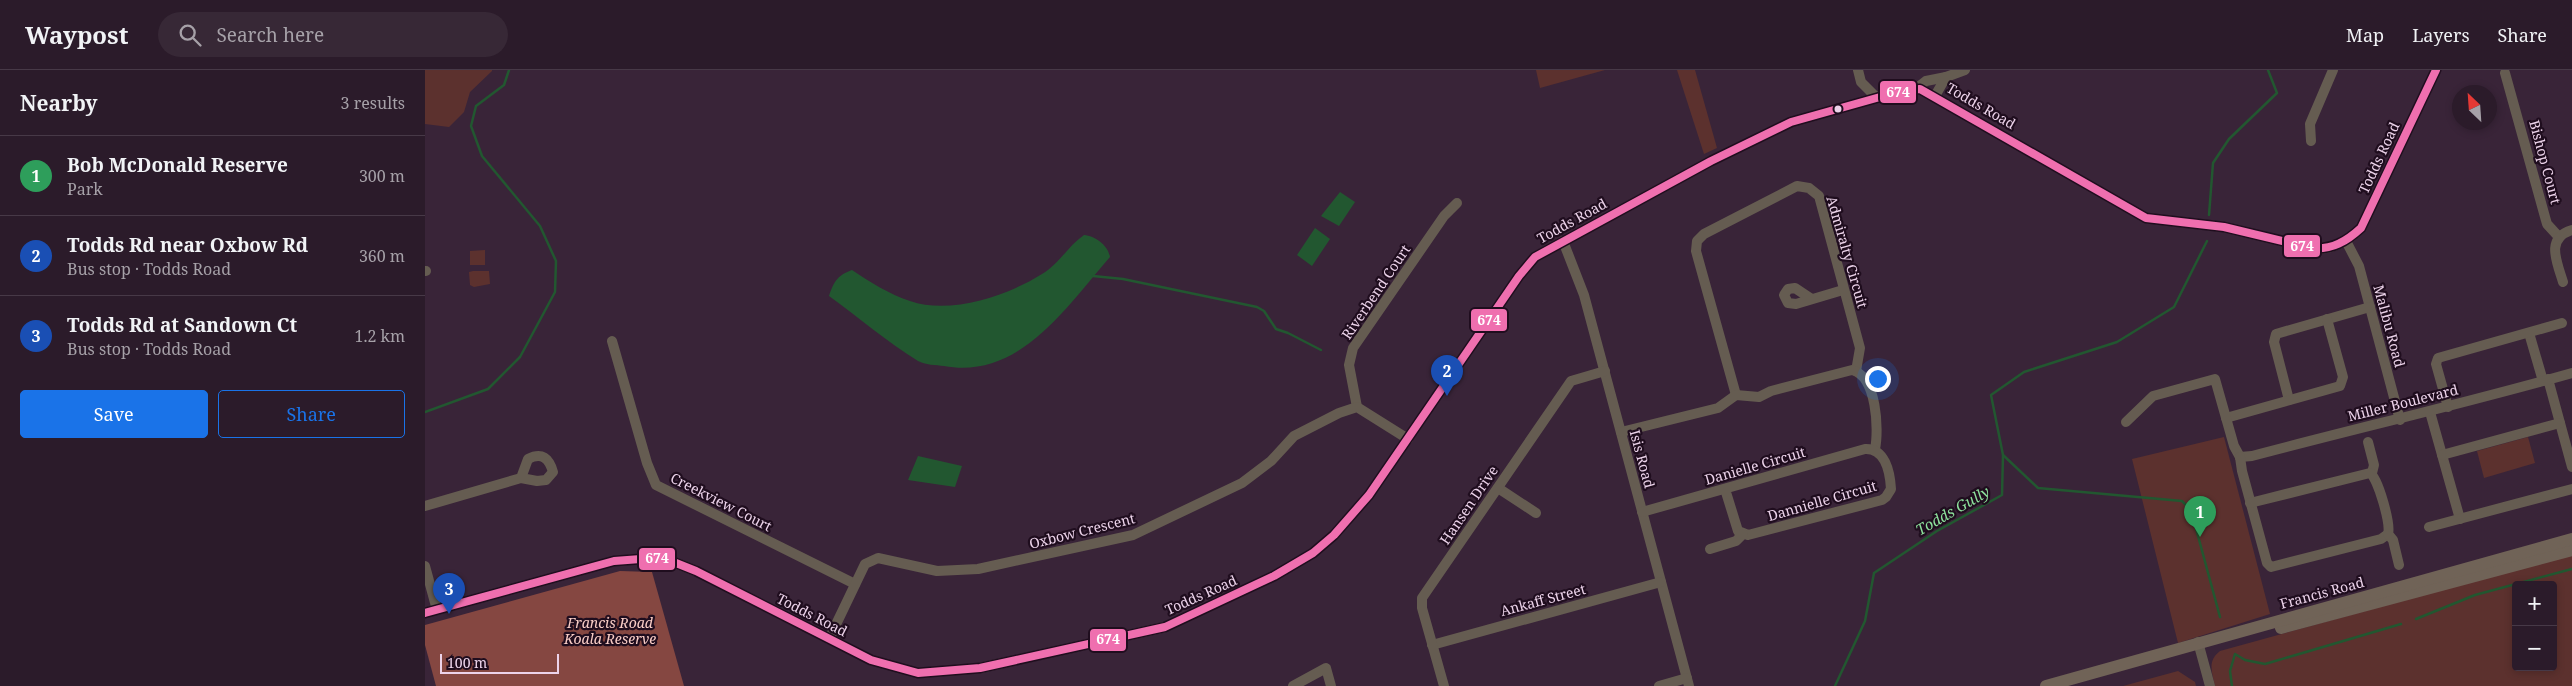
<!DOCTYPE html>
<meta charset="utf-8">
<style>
body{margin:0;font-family:"Noto Serif",serif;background:#372836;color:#f1f3f6}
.controls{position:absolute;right:15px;bottom:15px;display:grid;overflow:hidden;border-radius:5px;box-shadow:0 2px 8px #0003}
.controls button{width:45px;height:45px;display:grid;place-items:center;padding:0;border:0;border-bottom:1px solid #473947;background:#2b1b2a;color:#f1f3f6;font:25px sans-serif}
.compass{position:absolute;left:2027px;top:15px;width:45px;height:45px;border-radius:50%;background:#2b1b2a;box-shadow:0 2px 8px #0003;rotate:335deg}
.scale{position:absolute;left:15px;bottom:12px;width:119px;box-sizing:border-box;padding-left:5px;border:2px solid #ecd3ea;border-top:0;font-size:14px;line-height:18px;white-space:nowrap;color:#ecd3ea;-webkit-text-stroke:4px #1f0d1e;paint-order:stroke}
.you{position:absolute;left:1452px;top:308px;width:18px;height:18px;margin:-12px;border:4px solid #fff;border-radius:50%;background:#1a73e8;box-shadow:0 0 0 8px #1a73e833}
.badge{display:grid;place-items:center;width:32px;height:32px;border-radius:50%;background:#1a73e8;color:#fff;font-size:16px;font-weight:700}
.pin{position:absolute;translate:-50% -41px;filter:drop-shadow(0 1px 2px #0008)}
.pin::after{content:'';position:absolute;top:26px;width:18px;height:15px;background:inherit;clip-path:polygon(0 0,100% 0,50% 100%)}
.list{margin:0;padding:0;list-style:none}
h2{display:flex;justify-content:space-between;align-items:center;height:65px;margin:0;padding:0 20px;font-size:21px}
h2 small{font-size:16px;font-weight:400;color:#a6a1a8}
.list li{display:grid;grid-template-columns:32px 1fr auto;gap:15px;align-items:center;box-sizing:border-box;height:80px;padding:0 20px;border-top:1px solid #473947}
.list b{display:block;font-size:19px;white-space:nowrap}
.list p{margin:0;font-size:16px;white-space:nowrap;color:#a6a1a8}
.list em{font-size:16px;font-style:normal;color:#a6a1a8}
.actions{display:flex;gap:10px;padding:15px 20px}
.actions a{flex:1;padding:11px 0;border:1px solid #1a73e8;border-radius:5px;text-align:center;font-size:18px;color:#1a73e8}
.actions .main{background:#1a73e8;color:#fff}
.icon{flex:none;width:28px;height:28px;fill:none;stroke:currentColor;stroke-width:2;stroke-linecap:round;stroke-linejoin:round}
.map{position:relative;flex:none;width:2147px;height:616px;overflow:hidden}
header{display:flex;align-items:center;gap:30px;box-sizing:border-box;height:70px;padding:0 25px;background:#2b1b2a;border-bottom:1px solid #473947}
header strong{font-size:24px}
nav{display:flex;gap:28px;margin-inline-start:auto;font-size:18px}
.search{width:350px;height:45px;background:#372836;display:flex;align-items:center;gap:12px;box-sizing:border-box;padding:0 18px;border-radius:28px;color:#a6a1a8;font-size:19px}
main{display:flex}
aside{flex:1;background:#2b1b2a}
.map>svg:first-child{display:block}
</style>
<header>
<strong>Waypost</strong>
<div class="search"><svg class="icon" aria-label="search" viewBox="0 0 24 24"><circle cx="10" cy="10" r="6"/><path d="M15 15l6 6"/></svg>Search here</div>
<nav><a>Map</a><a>Layers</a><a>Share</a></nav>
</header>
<main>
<aside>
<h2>Nearby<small>3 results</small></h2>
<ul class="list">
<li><span class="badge" style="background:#2e9e5b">1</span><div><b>Bob McDonald Reserve</b><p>Park</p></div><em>300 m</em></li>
<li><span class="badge" style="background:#1a4fb4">2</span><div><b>Todds Rd near Oxbow Rd</b><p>Bus stop · Todds Road</p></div><em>360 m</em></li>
<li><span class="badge" style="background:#1a4fb4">3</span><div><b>Todds Rd at Sandown Ct</b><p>Bus stop · Todds Road</p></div><em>1.2 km</em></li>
</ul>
<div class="actions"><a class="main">Save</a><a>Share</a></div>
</aside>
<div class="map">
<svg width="2147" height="616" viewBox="0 0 2147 616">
<rect width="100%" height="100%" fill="#392438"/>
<!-- green -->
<g fill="#5c312e" fill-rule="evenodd">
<path d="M0,0H67V1L45,22L39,42L24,57L0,54Z"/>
<path d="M1111,0H1180L1115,18Z"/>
<path d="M1252,0H1270L1292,78L1279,84Z"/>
<path d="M60,180V195H45V181Z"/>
<path d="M48,201H64L65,214L49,217L45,215L44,202Z"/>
<path d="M1799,367L1845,544L1753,573L1707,389Z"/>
<path d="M2103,367L2110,393L2059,408L2052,381Z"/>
<path d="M2147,484V616H1790C1787,602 1782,591 1795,581ZM2091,515H2128V597H2091Z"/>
<path d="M1753,601L1770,612L1771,616H1698Z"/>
</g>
<!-- forest -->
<path fill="#854741" d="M195,501L227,502L259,616H11L0,575V555Z"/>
<!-- water -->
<g fill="#225730">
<path d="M915,122L930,132L914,156L896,146Z"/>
<path d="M890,158L905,169L887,196L872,185Z"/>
<path d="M659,165C670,166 683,175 685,187C642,236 595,310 519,296C511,295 500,295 493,291C462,272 433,247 404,226C409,211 413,205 427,200C445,212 464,224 485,231C525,245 582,226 617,204C634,194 643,176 659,165Z"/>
<path d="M493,386L537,396L530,417L483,410Z"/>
</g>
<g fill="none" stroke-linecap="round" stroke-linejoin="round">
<!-- stream -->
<g stroke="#225730" stroke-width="2.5">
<path d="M1784,145L1788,93L1804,69L1852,23L1843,0"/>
<path d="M668,206L698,209L832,237L839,241L851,259L863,263L896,280"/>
<path d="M0,342L63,319L95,287L130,222L131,191L115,156L57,86L46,56L51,36L79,15L84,0"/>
<path d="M1578,385L1613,418L1757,431L1766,440L1795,547"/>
<path d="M1991,549L2050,525L2147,499"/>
<path d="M1410,616L1440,551L1449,503L1512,461L1577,425L1578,385L1566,325L1599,302L1692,272L1749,237L1782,171"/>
<path d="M1807,616L1805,601L1810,584L1820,590L1840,594L1976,554"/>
</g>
<!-- minor -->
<g stroke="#655c51" stroke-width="10">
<path d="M1433,0L1436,12L1452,28"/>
<path d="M2080,3L2122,154L2133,166"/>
<path d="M1492,18L1501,11L1521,7"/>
<path d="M1510,26L1521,7L1540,0"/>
<path d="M1886,71L1885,54L1908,0"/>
<path d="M1138,171L1159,225L1264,616"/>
<path d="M1921,171L1934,196L1975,350"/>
<path d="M0,201H1"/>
<path d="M2138,212C2132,192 2120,168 2147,160"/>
<path d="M1385,228L1370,218L1363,219L1359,225L1363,233L1371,234L1418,220"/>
<path d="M2104,263L2118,311"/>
<path d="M187,271L222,393L231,415L430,514"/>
<path d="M2123,309L2147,397"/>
<path d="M1311,325L1271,181L1272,171L1279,164L1372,116L1384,118L1394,126L1435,278L1431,301"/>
<path d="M1864,330L1849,272L1851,264L1945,237"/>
<path d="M932,337L924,295L928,278L1019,146L1032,133"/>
<path d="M2023,337L2011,294L2013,288L2137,253"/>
<path d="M2005,342L2035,449"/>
<path d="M1801,348L1915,316L1918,307L1902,249"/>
<path d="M1701,352L1728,326L1790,309L1809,376L1815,387"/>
<path d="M1196,362L1293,338L1311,325L1334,327L1346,321L1427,300C1452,306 1454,360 1450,379"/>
<path d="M1943,372L1949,395L1947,403"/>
<path d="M2017,385L2135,353"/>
<path d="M1815,387L1827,386C1933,358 2041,333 2147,303"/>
<path d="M1815,387L1817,401L1842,493L1846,497L1956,469L1963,464"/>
<path d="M1073,418L1111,443"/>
<path d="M1825,433L1945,403C1953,408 1966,454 1963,464L1968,470L1974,495"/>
<path d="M0,436L96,408L112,411L121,410L128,402C124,388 117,382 103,389L96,408"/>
<path d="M1217,442L1440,379C1460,378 1465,402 1466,419L1461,427L1457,430L1323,465L1313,461L1300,419"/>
<path d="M2004,457L2147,419"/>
<path d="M1285,479L1311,471L1318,464"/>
<path d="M0,496L12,540"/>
<path d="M0,543L189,491L229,488L246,491L271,501L446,590L493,603L555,598L740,557L849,506L888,483L909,465L944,425L1094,206L1110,187L1286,91L1366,52L1480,20L1495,19L1721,148L1799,157L1887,178C1906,181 1922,172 1936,158L2011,0"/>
<path d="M404,569L440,494L453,488L512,501L553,499L708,465L817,413L846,391L869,366L914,343L932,337L983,369"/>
<path d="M1773,572L1785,616"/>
<path d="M1007,575L1236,512"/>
<path d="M868,616L901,598L906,616"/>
<path d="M1019,616L997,538V528L1146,311L1180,301"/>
<path d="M1234,616L1262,608"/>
</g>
<!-- major -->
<g stroke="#706357" stroke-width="12">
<path d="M1856,558L2147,480"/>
<path d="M1621,616L2147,469"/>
</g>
<defs>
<path id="bus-1" d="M0,543L189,491L229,488L246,491L271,501L446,590L493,603L555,598L740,557L849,506L888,483L909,465L944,425L1094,206L1110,187L1286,91L1366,52L1480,20L1495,19L1721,148L1799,157L1887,178C1907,180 1922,171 1936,158L2011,0"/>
</defs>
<!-- bus-1 casing -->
<use href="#bus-1" stroke="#1f0d1e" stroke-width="11"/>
<!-- bus-1 -->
<use href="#bus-1" stroke="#ef6faf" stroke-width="8"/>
</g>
<!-- markers -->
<circle fill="#ecd3ea" stroke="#1f0d1e" stroke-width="2" cx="1413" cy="39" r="4.5"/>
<g text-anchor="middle" stroke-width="4.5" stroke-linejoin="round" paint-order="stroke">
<!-- street labels -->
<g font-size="14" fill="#ecd3ea" stroke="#1f0d1e">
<text transform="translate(1556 36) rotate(30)" y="5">Todds Road</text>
<text transform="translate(1954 88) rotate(-65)" y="5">Todds Road</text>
<text transform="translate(2120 92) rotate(75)" y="5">Bishop Court</text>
<text transform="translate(1147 151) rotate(-29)" y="5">Todds Road</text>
<text transform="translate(1422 182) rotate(74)" y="5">Admiralty Circuit</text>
<text transform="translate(951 222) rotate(-56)" y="5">Riverbend Court</text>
<text transform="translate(1964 256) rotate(75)" y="5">Malibu Road</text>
<text transform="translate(1978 333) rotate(-14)" y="5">Miller Boulevard</text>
<text transform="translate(1217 389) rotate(75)" y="5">Isis Road</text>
<text transform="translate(1330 396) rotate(-16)" y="5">Danielle Circuit</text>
<text transform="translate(1397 431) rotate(-16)" y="5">Dannielle Circuit</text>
<text transform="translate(296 432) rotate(27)" y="5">Creekview Court</text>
<text transform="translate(1044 435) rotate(-56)" y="5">Hansen Drive</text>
<text transform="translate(657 461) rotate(-14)" y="5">Oxbow Crescent</text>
<text transform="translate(1897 523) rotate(-15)" y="5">Francis Road</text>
<text transform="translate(776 525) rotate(-24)" y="5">Todds Road</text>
<text transform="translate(1118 530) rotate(-15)" y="5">Ankaff Street</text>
<text transform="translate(387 545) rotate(27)" y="5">Todds Road</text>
</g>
<!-- park labels -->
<g font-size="14" font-style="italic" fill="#f9cdc6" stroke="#1f0d1e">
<text x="185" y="558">Francis Road<tspan x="185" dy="16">Koala Reserve</tspan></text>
</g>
<!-- water labels -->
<g font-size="15" font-style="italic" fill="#8de19c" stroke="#1f0d1e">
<text transform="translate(1528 441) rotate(-30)" y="5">Todds Gully</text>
</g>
</g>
<g stroke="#1f0d1e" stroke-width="2">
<rect x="1454" y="10" width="38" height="24" rx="5" fill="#ef6faf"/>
<rect x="1858" y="164" width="38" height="24" rx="5" fill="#ef6faf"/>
<rect x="1045" y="238" width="38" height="24" rx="5" fill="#ef6faf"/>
<rect x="213" y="477" width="38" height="24" rx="5" fill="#ef6faf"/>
<rect x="664" y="558" width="38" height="24" rx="5" fill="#ef6faf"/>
</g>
<g font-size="14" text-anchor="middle" font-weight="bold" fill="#fff">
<text x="1473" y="27">674</text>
<text x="1877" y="181">674</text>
<text x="1064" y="255">674</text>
<text x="232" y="493">674</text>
<text x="683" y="574">674</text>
</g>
</svg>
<div class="controls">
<button>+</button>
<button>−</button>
</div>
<svg class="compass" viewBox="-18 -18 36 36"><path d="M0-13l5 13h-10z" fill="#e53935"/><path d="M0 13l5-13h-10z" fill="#a6a1a8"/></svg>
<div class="scale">100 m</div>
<div class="you"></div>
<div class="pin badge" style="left:1775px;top:467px;background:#2e9e5b">1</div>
<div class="pin badge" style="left:1022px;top:326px;background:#1a4fb4">2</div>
<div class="pin badge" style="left:24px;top:544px;background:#1a4fb4">3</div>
</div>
</main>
